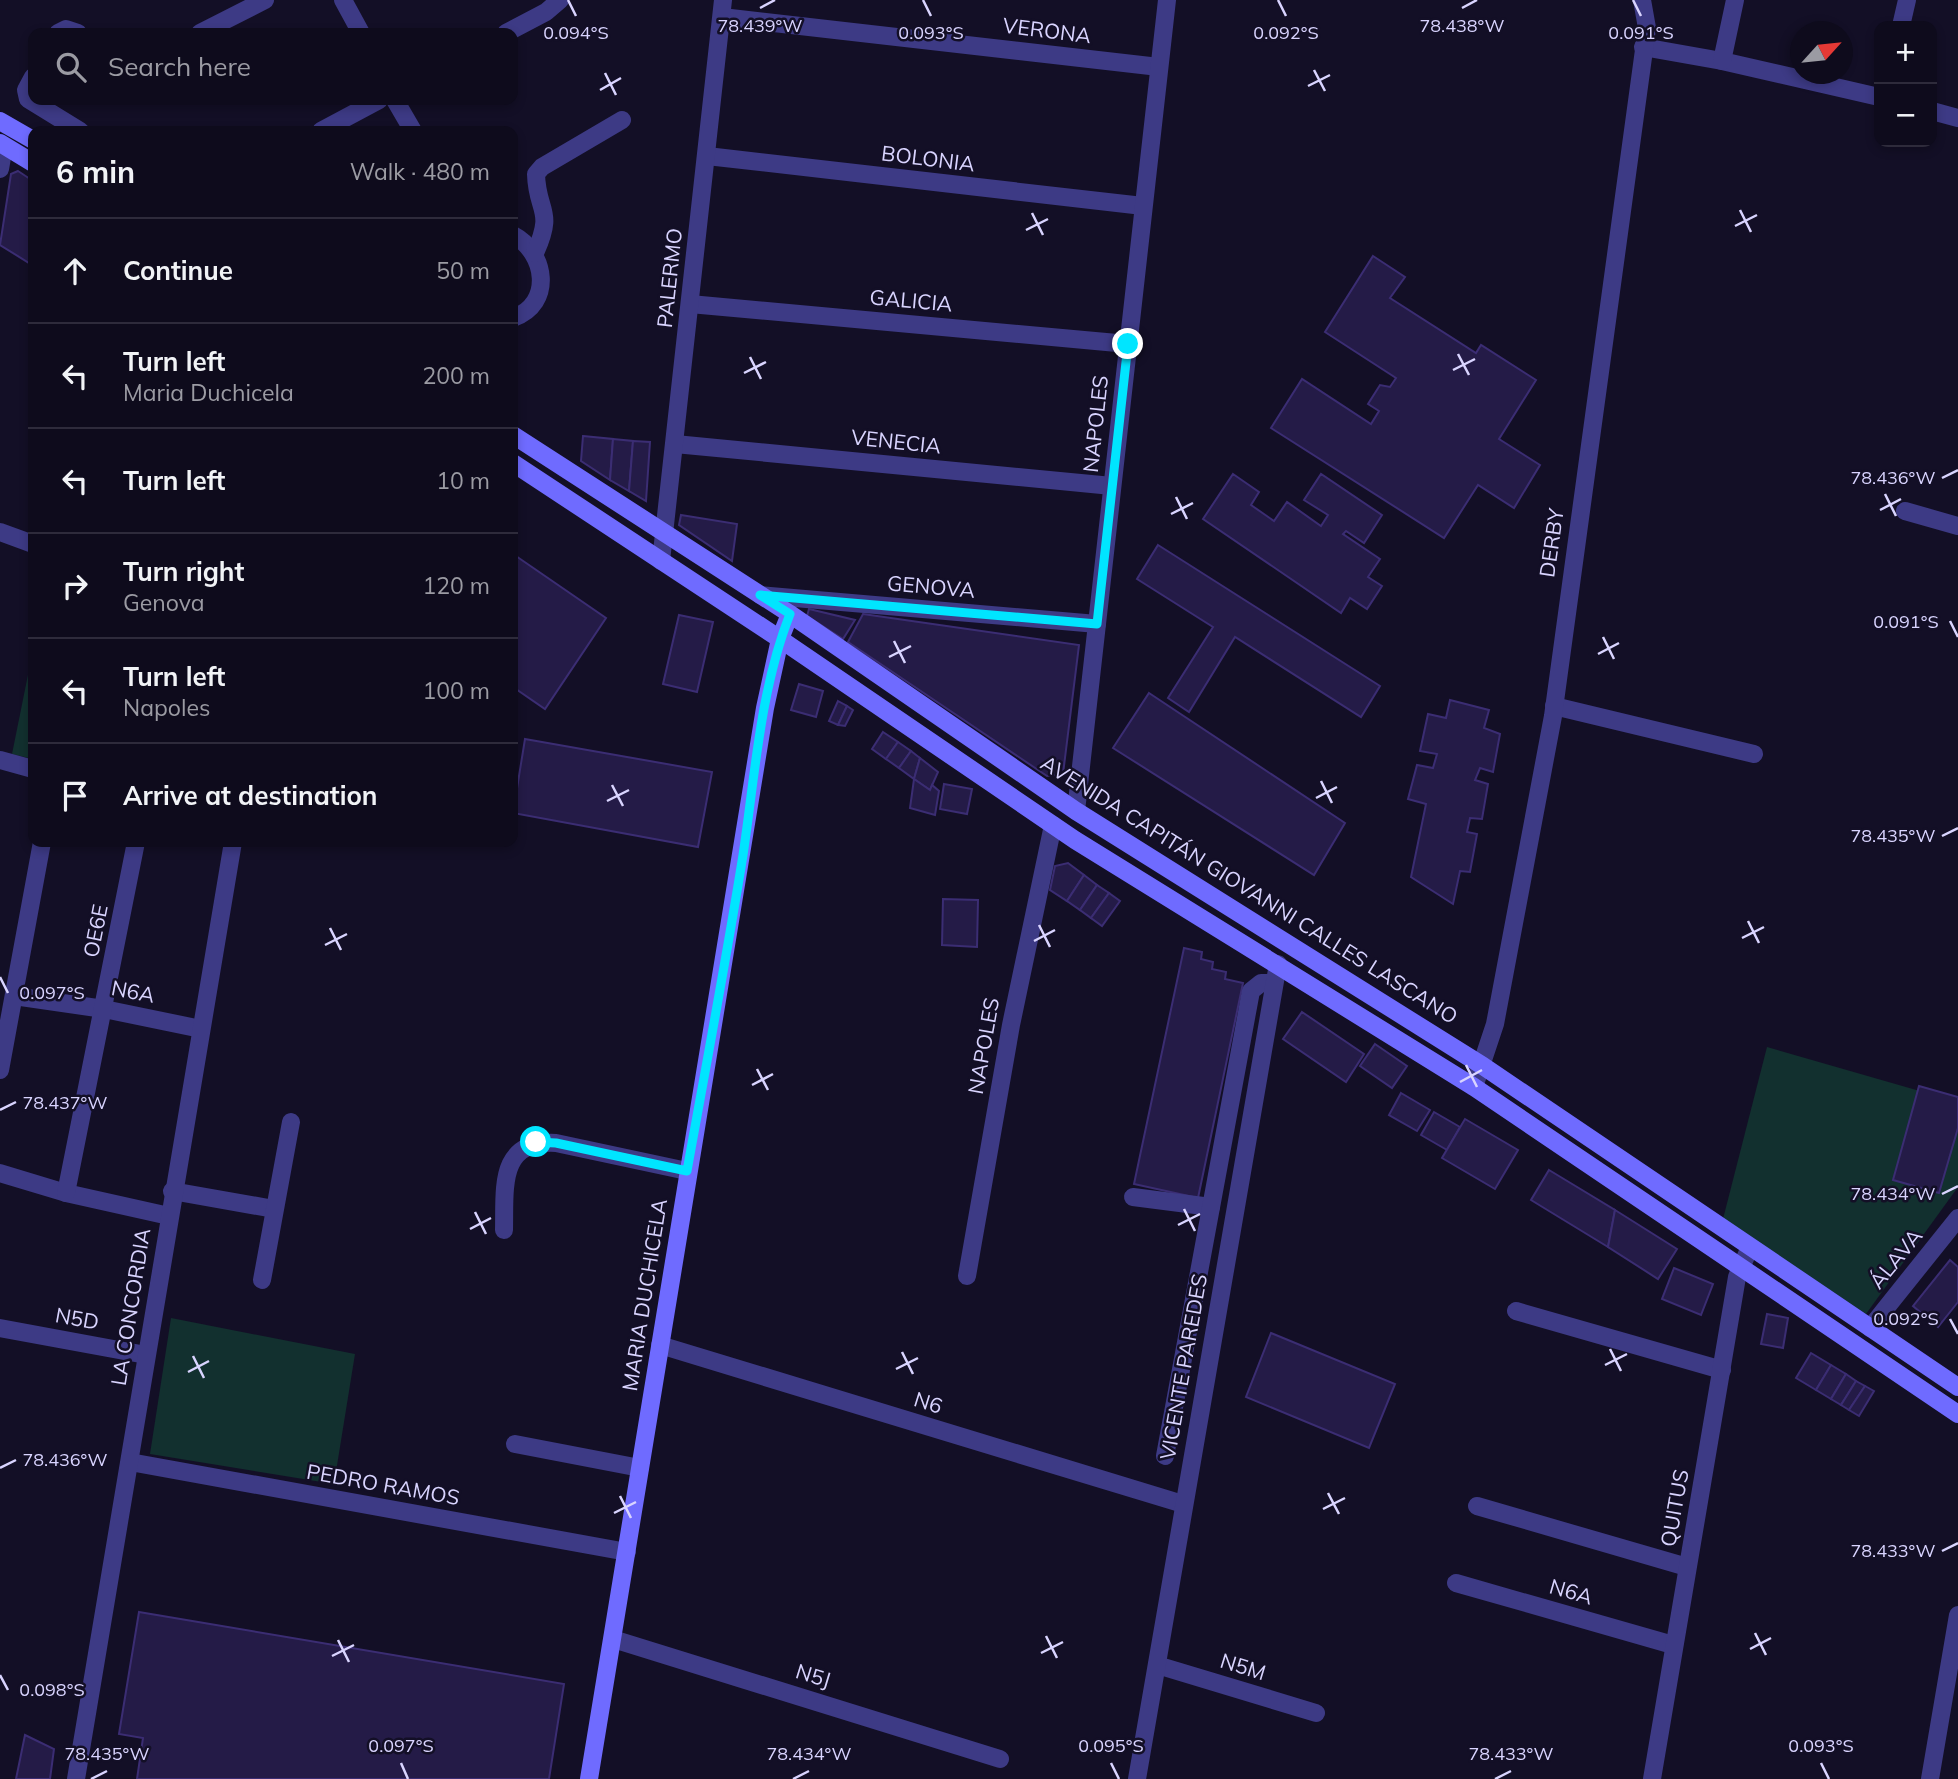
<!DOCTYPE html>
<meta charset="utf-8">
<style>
body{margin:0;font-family:Mulish,sans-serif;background:#171425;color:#f1f3f6}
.controls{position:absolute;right:21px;top:21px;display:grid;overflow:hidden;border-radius:14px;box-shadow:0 4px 10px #0003}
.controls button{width:63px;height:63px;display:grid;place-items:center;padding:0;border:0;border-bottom:2px solid #2e2b3b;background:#0e0b1c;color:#f1f3f6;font:35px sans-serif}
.compass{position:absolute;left:1790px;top:21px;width:63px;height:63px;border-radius:50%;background:#0e0b1c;box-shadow:0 4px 10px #0003;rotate:63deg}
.stop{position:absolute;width:21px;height:21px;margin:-16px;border:5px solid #00e5ff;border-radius:50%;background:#fff}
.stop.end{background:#00e5ff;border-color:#fff;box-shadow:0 2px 7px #0008}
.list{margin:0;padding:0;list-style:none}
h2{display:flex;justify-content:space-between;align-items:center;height:91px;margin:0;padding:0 28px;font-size:30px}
h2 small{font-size:23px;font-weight:400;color:#9b9ba3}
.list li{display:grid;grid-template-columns:46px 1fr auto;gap:21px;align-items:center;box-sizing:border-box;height:105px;padding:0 28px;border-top:2px solid #2e2b3b}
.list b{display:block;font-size:26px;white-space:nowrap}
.list p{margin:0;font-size:23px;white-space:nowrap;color:#9b9ba3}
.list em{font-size:23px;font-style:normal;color:#9b9ba3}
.icon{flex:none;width:38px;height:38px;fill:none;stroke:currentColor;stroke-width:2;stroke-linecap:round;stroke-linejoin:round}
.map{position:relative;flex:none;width:1958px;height:1779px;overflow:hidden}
.search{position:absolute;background:#0e0b1c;box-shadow:0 4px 10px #0003;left:28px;top:28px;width:490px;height:77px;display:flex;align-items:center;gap:18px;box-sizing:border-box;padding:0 24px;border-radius:14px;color:#9b9ba3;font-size:26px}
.panel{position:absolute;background:#0e0b1c;box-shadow:0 4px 10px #0003;left:28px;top:126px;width:490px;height:721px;border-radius:14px}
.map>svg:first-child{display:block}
</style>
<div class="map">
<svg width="1958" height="1779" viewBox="0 0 1958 1779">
<rect width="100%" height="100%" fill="#130f26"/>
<!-- green -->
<g fill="#12302f">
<path d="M33,650V759L12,754Z"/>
<path d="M1767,1047L1958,1102V1187L1866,1314L1723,1219Z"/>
<path d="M171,1318L355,1354L334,1484L150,1454Z"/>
</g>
<!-- building -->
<g fill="#241b47" stroke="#3b2d73" stroke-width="2">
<path d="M18,171L33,181V256L29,263L0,245L11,174Z"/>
<path d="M1373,256L1405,277L1390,298L1476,353L1481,345L1536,380L1499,439L1540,465L1514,508L1478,485L1444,538L1271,428L1302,379L1371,424L1379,411L1368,404L1380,385L1390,387L1396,378L1325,332Z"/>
<path d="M583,436L613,439L610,480L581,461Z"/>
<path d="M613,439L633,441L629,491L610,480Z"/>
<path d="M633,441L650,442L646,501L629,491Z"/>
<path d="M1233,474L1259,492L1251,505L1274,521L1287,502L1321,526L1328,515L1304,500L1321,474L1382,515L1364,543L1346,531L1343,534L1380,559L1368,577L1382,586L1367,609L1350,598L1341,613L1203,519Z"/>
<path d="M681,515L737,524L732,561L679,525Z"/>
<path d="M1158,545L1380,686L1361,717L1235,637L1189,712L1168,698L1213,627L1137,579Z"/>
<path d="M513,554L606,618L545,709L513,687Z"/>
<path d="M809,609L855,620L843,639L807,616Z"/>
<path d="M863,614L1079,645L1063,774L1047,776L848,642Z"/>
<path d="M679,615L713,622L697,692L663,684Z"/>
<path d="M799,684L823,691L816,717L791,710Z"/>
<path d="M1149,693L1345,823L1314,875L1113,748Z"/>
<path d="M1450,700L1489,710L1484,728L1500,734L1493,772L1480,768L1475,780L1488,784L1482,819L1470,818L1467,832L1477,834L1470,872L1460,871L1453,904L1411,877L1426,804L1408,799L1417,765L1433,768L1437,754L1420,751L1428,714L1446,718Z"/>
<path d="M838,701L847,706L838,725L829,721Z"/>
<path d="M847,706L853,710L845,726L838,725Z"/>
<path d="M883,732L898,742L886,759L872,749Z"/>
<path d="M525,739L712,772L698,847L513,813Z"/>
<path d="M898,742L911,751L899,768L886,759Z"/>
<path d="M911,751L920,758L914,779L899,768Z"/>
<path d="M920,758L938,772L930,790L914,779Z"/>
<path d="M914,779L930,790L932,785L939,791L935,815L910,808Z"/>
<path d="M944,784L972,789L967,814L940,809Z"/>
<path d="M1068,863L1084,875L1067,901L1050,890L1055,866Z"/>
<path d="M1084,875L1097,885L1080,910L1067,901Z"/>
<path d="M1097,885L1109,893L1091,918L1080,910Z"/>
<path d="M1109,893L1120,901L1102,926L1091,918Z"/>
<path d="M943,899L978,900L977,947L942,945Z"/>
<path d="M1184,948L1202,952L1201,959L1213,962L1212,969L1226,972L1225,979L1243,983L1198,1198L1134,1184Z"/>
<path d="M1302,1012L1364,1054L1346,1082L1283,1039Z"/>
<path d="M1375,1044L1407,1066L1392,1088L1360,1066Z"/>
<path d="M1919,1086L1958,1097V1128L1939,1193L1893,1180Z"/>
<path d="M1401,1093L1430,1110L1417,1131L1389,1115Z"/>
<path d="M1434,1112L1460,1127L1447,1150L1421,1135Z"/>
<path d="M1465,1119L1518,1150L1495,1189L1442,1158Z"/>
<path d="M1549,1170L1615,1210L1608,1247L1531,1200Z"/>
<path d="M1615,1210L1677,1249L1658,1279L1608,1247Z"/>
<path d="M1950,1260L1958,1267V1302L1938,1327L1913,1306Z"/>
<path d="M1674,1268L1713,1284L1701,1315L1662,1299Z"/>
<path d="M1767,1314L1788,1318L1783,1348L1761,1344Z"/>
<path d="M1271,1333L1395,1384L1369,1448L1246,1397Z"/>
<path d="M1811,1353L1831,1365L1816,1390L1796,1378Z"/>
<path d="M1831,1365L1846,1374L1831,1399L1816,1390Z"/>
<path d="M1846,1374L1856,1381L1841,1405L1831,1399Z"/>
<path d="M1856,1381L1865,1386L1849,1410L1841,1405Z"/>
<path d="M1865,1386L1874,1391L1859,1416L1849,1410Z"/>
<path d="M139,1612L564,1684L549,1779H137L143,1738L119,1734Z"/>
<path d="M25,1735L54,1749L50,1779H16Z"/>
</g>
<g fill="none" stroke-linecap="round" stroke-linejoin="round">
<!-- street -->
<g stroke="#3d3a85" stroke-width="18">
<path d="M343,0L361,33"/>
<path d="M722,17L1159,67"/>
<path d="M1901,26L1907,0"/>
<path d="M58,33L66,29L78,33"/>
<path d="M200,33L265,0"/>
<path d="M506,33L546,12L560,0"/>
<path d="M1643,47L1722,61L1879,97"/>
<path d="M1722,61L1735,0"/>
<path d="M33,77L26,90L28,99L80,131"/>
<path d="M395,100L413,131"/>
<path d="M1932,111L1958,118"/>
<path d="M321,131L379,100"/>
<path d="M707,156L1143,206"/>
<path d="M0,169L4,146"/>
<path d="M513,235C546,252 554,304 513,318"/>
<path d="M535,253C555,209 537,213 536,174L542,167L622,120"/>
<path d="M690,304L1128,344"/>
<path d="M675,444L1112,486"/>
<path d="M1905,511L1958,526"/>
<path d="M0,532L33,544"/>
<path d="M661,561L723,0"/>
<path d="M760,595L1097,624"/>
<path d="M1554,706L1754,754"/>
<path d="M0,760L33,769"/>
<path d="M1076,811L1167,0"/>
<path d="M14,996L104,1009L201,1029"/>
<path d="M0,1070L42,842"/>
<path d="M1474,1087L1495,1024L1553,716L1647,28L1642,0"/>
<path d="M0,1173L66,1193L169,1216"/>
<path d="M172,1191L274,1209"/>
<path d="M66,1193L136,842"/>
<path d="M1133,1197L1211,1207"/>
<path d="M504,1230C505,1187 498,1140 556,1143L687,1171"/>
<path d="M967,1276L1011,1025L1053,825"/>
<path d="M262,1280L291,1122"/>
<path d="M1516,1311L1722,1370"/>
<path d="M0,1328L146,1355"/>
<path d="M1870,1328L1958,1218"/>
<path d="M660,1345L1183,1504"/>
<path d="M515,1444L640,1468"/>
<path d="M1165,1456L1251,991L1261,983H1274"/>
<path d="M130,1462L627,1552"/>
<path d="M1477,1506L1687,1567"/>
<path d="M1456,1583L1673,1645"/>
<path d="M613,1639L1000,1759"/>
<path d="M1157,1665L1316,1713"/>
<path d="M76,1779L233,842"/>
<path d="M1137,1779L1278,964"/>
<path d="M1652,1779L1737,1277L1750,1247"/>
<path d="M1930,1779L1958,1615"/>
</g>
<!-- secondary -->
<g stroke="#6f6bff" stroke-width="18">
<path d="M0,121L33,140"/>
<path d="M0,143L33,163"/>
<path d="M513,435L790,614L1076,811L1483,1066L1958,1387"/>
<path d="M513,463L780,639L1075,840L1474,1087L1958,1414"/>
<path d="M589,1779L765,708L780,639L790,614"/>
</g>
</g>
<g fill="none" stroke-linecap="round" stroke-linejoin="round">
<!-- route -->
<path stroke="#00e5ff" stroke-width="9" d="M536,1142L556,1143L687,1171C706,1066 726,961 743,855C755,776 760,690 790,614L760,595L1097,624L1128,344"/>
</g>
<!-- ticks -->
<path fill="none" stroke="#d9d4ff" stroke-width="2.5" d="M568,0L576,16M923,0L931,16M1278,0L1286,16M1633,0L1641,16M760,8L775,0M1462,8L1477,0M1314,70L1325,91M605,73L616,95M1308,86L1330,75M600,90L621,78M1740,210L1751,232M1032,213L1043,235M1735,226L1757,215M1026,230L1048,219M1458,354L1469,375M750,357L761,379M1453,370L1475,359M744,373L766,362M1942,478L1958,470M1885,494L1896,516M1176,497L1187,519M1880,510L1901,499M1171,514L1193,503M1950,621L1958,637M1603,637L1614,659M894,641L905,663M1598,654L1619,643M889,657L911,646M1321,781L1332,803M612,785L623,806M1316,798L1337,787M607,801L629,790M1942,836L1958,828M1748,921L1759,943M1039,925L1050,947M330,928L341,950M1742,938L1764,927M1034,941L1055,930M325,945L347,934M0,977L8,993M1466,1065L1477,1087M757,1069L768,1090M1460,1082L1482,1070M752,1085L773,1074M0,1110L16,1102M1942,1194L1958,1186M1184,1209L1195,1231M475,1212L486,1234M1178,1225L1200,1214M470,1229L491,1218M1950,1319L1958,1334M1610,1349L1621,1371M902,1352L913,1374M193,1356L204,1378M1605,1365L1627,1354M896,1369L918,1358M188,1372L209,1361M0,1468L16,1460M1328,1493L1339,1514M620,1496L631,1518M1323,1509L1345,1498M614,1513L636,1502M1942,1551L1958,1543M1755,1633L1766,1655M1046,1636L1057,1658M338,1640L349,1662M1750,1649L1771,1638M1041,1653L1063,1642M332,1656L354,1645M0,1675L8,1690M401,1763L408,1779M1111,1763L1119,1779M1821,1763L1829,1779M91,1779L107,1771M793,1779L809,1771M1495,1779L1511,1771"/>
<g text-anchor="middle" stroke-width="5" stroke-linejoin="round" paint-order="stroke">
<!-- street labels -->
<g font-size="21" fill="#d9d4ff" stroke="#130f26">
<text transform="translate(1047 31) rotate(7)" y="7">VERONA</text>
<text transform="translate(928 159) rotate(7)" y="7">BOLONIA</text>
<text transform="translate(670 278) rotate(-84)" y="7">PALERMO</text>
<text transform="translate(911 301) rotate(5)" y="7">GALICIA</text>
<text transform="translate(1096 424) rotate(-84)" y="7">NAPOLES</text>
<text transform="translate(896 442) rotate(6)" y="7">VENECIA</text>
<text transform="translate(1552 543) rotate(-82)" y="7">DERBY</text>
<text transform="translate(931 587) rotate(5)" y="7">GENOVA</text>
<text transform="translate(1249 890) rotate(32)" y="7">AVENIDA CAPITÁN GIOVANNI CALLES LASCANO</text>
<text transform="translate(96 931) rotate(-79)" y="7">OE6E</text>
<text transform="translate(133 992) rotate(11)" y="7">N6A</text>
<text transform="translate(984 1046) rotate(-80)" y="7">NAPOLES</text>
<text transform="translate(1896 1259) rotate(-51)" y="7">ÁLAVA</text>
<text transform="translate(645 1295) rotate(-81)" y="7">MARIA DUCHICELA</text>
<text transform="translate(131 1307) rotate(-81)" y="7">LA CONCORDIA</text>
<text transform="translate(77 1319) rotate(10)" y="7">N5D</text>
<text transform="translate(1184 1367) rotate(-80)" y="7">VICENTE PAREDES</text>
<text transform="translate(928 1403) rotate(17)" y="7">N6</text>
<text transform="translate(383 1485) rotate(10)" y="7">PEDRO RAMOS</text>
<text transform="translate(1675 1508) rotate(-80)" y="7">QUITUS</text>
<text transform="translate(1571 1592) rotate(16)" y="7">N6A</text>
<text transform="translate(1243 1667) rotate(17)" y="7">N5M</text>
<text transform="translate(813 1676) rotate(17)" y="7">N5J</text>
</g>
</g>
<g font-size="18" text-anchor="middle" fill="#d9d4ff" stroke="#130f26" stroke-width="5" stroke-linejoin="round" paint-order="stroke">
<text x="1462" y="32">78.438°W</text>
<text x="760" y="32">78.439°W</text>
<text x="576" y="39">0.094°S</text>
<text x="931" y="39">0.093°S</text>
<text x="1286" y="39">0.092°S</text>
<text x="1641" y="39">0.091°S</text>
<text x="1893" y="484">78.436°W</text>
<text x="1906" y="628">0.091°S</text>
<text x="1893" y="842">78.435°W</text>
<text x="52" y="999">0.097°S</text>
<text x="65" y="1109">78.437°W</text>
<text x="1893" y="1200">78.434°W</text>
<text x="1906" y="1325">0.092°S</text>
<text x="65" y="1466">78.436°W</text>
<text x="1893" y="1557">78.433°W</text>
<text x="52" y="1696">0.098°S</text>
<text x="401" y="1752">0.097°S</text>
<text x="1111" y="1752">0.095°S</text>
<text x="1821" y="1752">0.093°S</text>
<text x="107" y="1760">78.435°W</text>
<text x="809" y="1760">78.434°W</text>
<text x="1511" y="1760">78.433°W</text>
</g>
</svg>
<div class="controls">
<button>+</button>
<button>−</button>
</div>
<svg class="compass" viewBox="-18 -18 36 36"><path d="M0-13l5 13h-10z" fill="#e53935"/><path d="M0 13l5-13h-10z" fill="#9b9ba3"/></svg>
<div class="stop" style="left:536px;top:1142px"></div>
<div class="stop end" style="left:1128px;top:344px"></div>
<div class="search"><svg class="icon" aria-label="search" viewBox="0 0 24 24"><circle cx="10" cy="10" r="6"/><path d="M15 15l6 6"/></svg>Search here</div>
<section class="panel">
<h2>6 min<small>Walk · 480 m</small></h2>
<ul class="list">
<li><svg class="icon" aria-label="ahead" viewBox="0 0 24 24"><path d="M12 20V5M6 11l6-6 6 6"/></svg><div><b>Continue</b></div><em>50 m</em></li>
<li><svg class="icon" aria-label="left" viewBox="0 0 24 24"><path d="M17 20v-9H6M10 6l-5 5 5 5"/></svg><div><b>Turn left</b><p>Maria Duchicela</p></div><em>200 m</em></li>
<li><svg class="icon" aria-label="left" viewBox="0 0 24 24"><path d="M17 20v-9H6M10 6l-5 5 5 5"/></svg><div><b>Turn left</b></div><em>10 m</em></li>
<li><svg class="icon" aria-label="right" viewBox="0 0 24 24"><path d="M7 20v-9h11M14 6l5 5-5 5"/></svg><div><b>Turn right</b><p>Genova</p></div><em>120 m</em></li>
<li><svg class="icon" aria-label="left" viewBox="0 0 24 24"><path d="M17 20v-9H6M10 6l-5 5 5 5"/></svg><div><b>Turn left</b><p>Napoles</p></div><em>100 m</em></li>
<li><svg class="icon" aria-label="arrive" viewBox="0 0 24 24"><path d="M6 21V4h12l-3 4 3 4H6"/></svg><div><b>Arrive at destination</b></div></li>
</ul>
</section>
</div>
